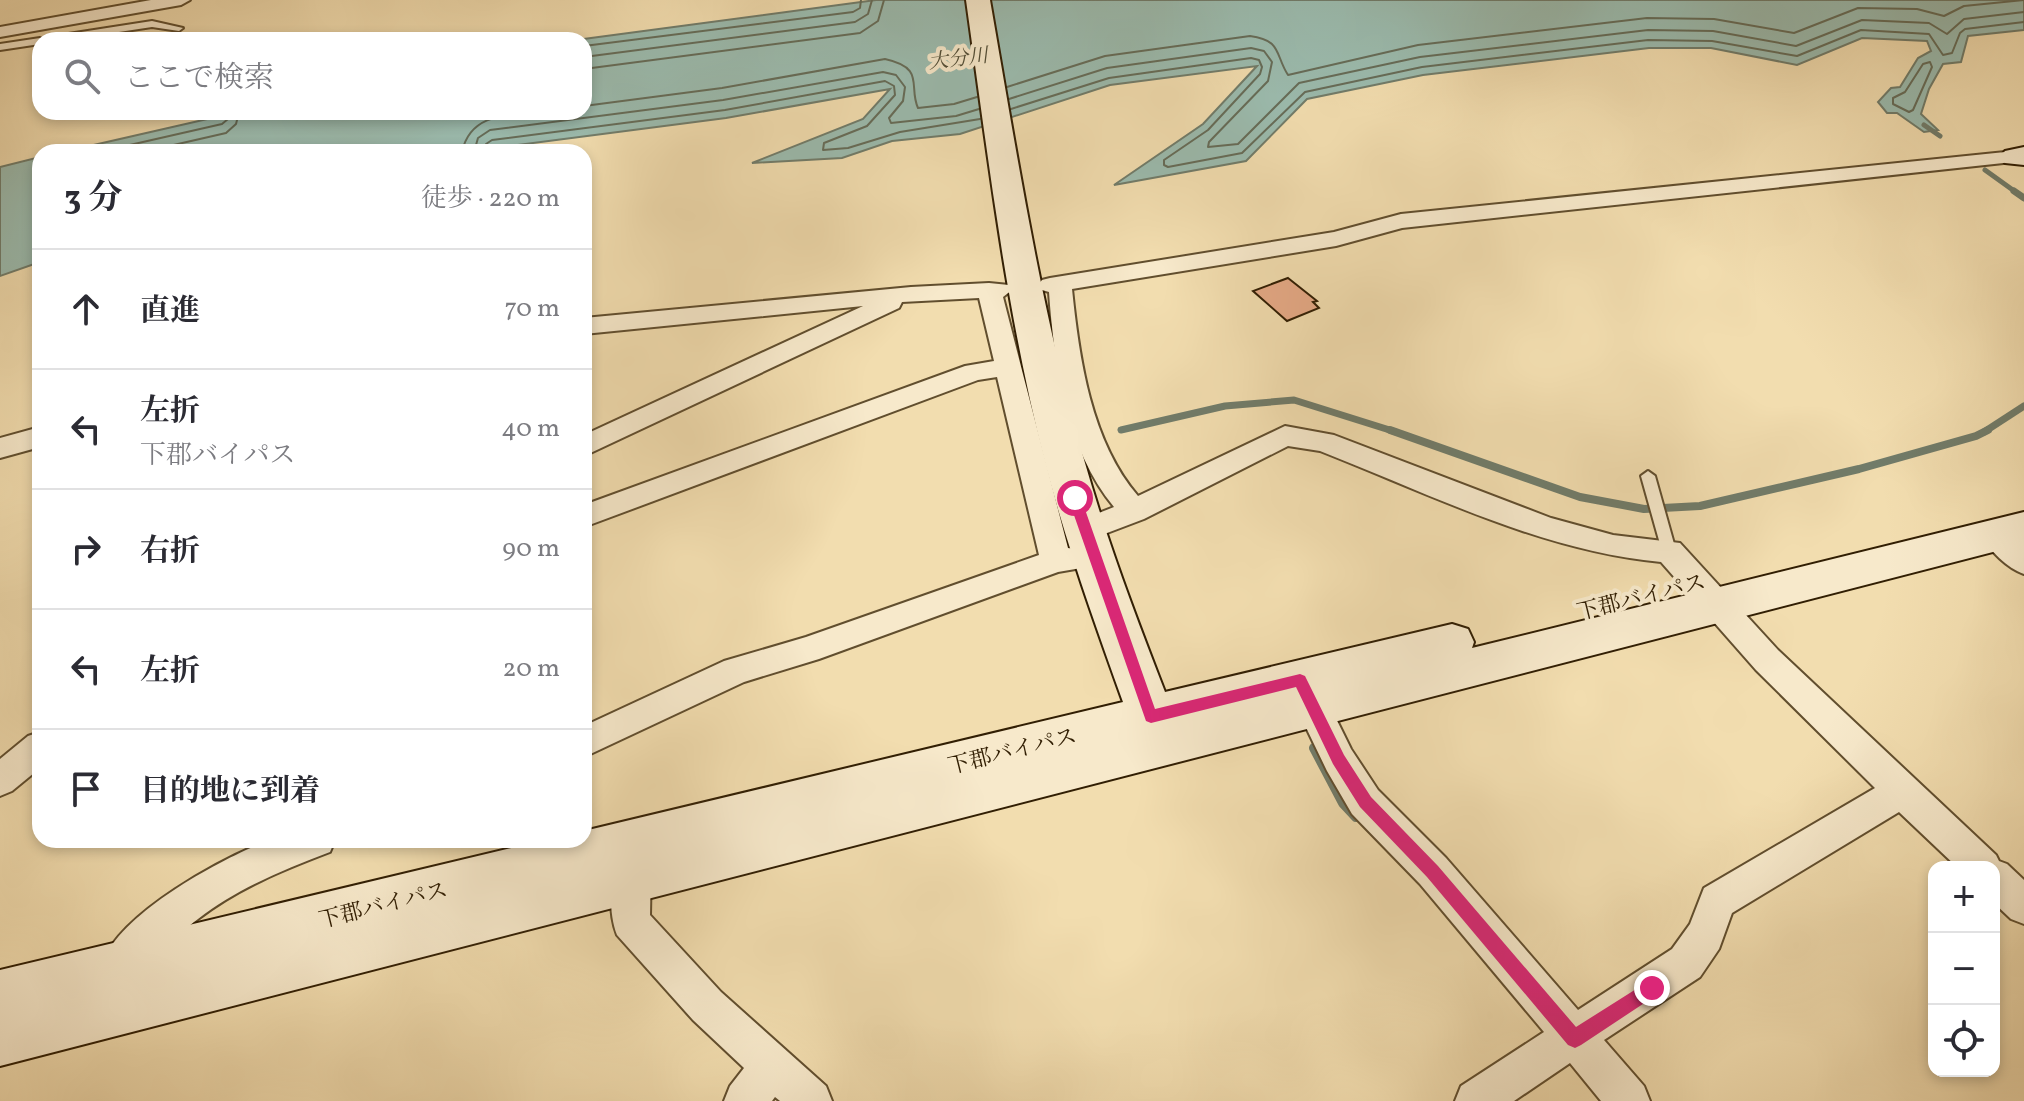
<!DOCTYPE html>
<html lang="ja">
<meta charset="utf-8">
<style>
body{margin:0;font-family:Vollkorn,"Noto Serif JP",serif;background:#f2f2f3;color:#2b2b33}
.controls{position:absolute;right:24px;bottom:24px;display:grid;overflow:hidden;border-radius:16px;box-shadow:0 4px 12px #0003}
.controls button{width:72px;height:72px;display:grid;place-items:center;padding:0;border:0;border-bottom:2px solid #e1e1e2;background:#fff;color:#2b2b33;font:40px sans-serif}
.stop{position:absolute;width:24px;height:24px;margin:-18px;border:6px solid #db2777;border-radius:50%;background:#fff}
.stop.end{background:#db2777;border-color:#fff;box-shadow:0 2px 8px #0008}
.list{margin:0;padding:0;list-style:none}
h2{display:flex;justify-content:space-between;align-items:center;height:104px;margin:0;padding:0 32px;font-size:34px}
h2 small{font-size:26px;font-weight:400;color:#7c7c81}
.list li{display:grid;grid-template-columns:52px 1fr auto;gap:24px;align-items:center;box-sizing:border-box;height:120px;padding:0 32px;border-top:2px solid #e1e1e2}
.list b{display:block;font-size:30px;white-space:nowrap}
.list p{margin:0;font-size:26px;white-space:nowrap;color:#7c7c81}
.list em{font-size:26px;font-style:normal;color:#7c7c81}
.icon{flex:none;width:44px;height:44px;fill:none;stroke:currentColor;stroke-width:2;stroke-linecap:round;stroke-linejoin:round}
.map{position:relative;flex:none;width:2024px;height:1101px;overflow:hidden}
.search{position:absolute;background:#fff;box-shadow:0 4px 12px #0003;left:32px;top:32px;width:560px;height:88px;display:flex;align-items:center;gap:20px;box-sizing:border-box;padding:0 28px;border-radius:24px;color:#7c7c81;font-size:30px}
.panel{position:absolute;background:#fff;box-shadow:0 4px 12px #0003;left:32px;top:144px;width:560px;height:704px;border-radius:24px}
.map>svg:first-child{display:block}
</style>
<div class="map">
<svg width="2024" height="1101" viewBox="0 0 2024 1101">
<rect width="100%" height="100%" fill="#f2ddaf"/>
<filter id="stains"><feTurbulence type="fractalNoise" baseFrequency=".0025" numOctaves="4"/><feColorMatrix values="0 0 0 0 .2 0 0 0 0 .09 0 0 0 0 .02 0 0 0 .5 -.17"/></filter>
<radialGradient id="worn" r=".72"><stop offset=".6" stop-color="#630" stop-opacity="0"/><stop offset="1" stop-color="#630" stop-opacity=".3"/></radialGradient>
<!-- water -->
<g fill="#9bbbae" stroke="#717c6a" stroke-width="2">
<path d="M876,0H2024V30L1968,36L1961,62L1943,64L1929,89L1921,114L1938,130L1924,132L1897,113H1887L1878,102L1891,88L1900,87L1918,58L1931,51L1927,41L1862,38L1797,65L1711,48H1649L1423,75L1307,99L1246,161L1114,185L1203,124L1257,66L1110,85L960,134L892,141L842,158L752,163L863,119L890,89L726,118L464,152H63L238,112H584V40H576Z"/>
<path d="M40,157V262L0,276V167Z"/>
</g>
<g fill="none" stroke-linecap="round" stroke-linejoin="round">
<!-- shore -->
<g stroke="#666c58" stroke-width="2">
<path d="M584,46L853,12L860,8L861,0"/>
<path d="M584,57L855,22L868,14L872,0"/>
<path d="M1930,62L1932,67L1913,110L1909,112L1893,104V98L1905,92L1923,64Z"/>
<path d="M584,69L860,33L878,21L884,0"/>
<path d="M1007,87L1105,56L1250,36C1282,40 1275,55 1288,75L1418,45L1647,18L1714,19L1794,33L1858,8L1917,9L1944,16L1964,6L2024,0"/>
<path d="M1009,99L1107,68L1251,48L1264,51L1272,62L1268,81L1209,142L1208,147L1238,144L1299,83L1420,57L1648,30L1713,31L1796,46L1862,20L1929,23L1947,34L1964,19L2024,12"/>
<path d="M584,106L722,88L885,59C926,68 908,86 918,108L954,104L977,97"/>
<path d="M1011,109L1109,78L1251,58L1259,60L1262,67L1260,74L1208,130L1164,160V165L1168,167L1242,153L1305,92L1422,67L1648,40L1712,41L1797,56L1861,30L1929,34L1943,55L1952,53L1960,33L1965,29L2024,22"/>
<path d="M99,152L222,124L228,119L229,112"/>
<path d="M143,152L226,133L236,124L239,112"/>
<path d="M462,152C470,114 506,115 538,112"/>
<path d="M474,152L478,138L490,130L723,100L883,72L896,75L905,87L903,101L889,118L891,123L956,116L979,109"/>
<path d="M484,152L486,144L492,140L725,110L885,81L894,86L895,95L867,126L824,143L823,150L848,148L900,132L980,119"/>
</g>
<!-- stream-far3 -->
<g stroke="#717c6a" stroke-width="5">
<path d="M1924,125L1940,136"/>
<path d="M1985,170L2017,193"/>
</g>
<!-- stream-far2 -->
<g stroke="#717c6a" stroke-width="7">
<path d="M2014,191L2024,198"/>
<path d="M1121,430L1225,406L1294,400L1396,432"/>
<path d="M1984,432L2024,406"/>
</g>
<!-- stream-far1 -->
<path stroke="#717c6a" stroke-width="8" d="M1390,430L1580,497L1644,509L1700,506L1859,469L1976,436L1988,430"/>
<!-- stream -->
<path stroke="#717c6a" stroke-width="10" d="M1314,748L1343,803L1356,817"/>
</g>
<!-- building -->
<path fill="#e6aa87" stroke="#311e03" stroke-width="2" d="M1288,278L1317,301L1313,302L1319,308L1287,321L1253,291Z"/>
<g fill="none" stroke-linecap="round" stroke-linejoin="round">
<defs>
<g id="lane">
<path d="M152,21L183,28L179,31L152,27L66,40H45L49,37Z"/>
<path d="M40,38L44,40H40V44L0,50V44Z"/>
<path d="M1648,471L1655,476L1676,551L1674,555H1664L1662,551L1641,476Z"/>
</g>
<g id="street">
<path d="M151,0H190L181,5L0,37V27Z"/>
<path d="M2015,151L2022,153V161L1402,228L1336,246L1072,289C1079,358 1091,442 1138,496L1285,426L1334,435L1551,518L1613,535L1680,543L1778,650L1996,855L1999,861L2007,864L2024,880V924L2011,919L1994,903V867H1957L1899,812L1732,913L1719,949L1700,977L1604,1040L1644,1086L1650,1101H1601L1570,1063L1514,1101H1455L1461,1086L1544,1032L1420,884L1352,814L1327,771L1288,690L1293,680L1305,676L1317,680L1351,749L1378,790L1446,858L1578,1010L1672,949L1690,924L1704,888L1875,788L1756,670L1661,562C1542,551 1430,494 1320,451L1288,446L1144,519L1086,541L1076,538L1071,530L1076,522L1114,507C1066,449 1054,364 1049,292L1042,290L1038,285L1042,280L1050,278L1334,232L1401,214Z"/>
<path d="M989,283L1009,285L1012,290L1003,297L1068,548L1087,551L1091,559L1087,567L1058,572L819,659L744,682L584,757V726L724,661L806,637L1039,555L997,377L978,380L584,527V505L965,366L994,361L979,298L902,302L899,308L584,456V435L863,306L584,334V318L911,287Z"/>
<path d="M40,427V447L0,458V438Z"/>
<path d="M1996,524L2006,527L2024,544V574C2007,568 1990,551 1981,535L1986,527Z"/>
<path d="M40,732V768L12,791L0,796V759L28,736Z"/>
<path d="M269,840H335L330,852C283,870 238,888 198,919C173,937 149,971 122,982L108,976L102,962C124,911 219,860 269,840Z"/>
<path d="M632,844L645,850L651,862L650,915L721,992L826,1086L832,1101H780L775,1097L772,1101H724L730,1086L744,1068L693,1020L617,935C608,912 609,873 619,850Z"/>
</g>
<g id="secondary">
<path d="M966,0H990C1017,155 1041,312 1085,463C1107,541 1136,617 1165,692L1452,624L1468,629L1474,642L1472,648L2024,512V544L0,1066V970L545,840H584V831L1123,702C1095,624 1067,546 1046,466C1006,313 988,156 966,0Z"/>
<path d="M2024,147V165L2005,163L2000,157L2005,151Z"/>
</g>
</defs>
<!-- lane casing -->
<use href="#lane" stroke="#614e2e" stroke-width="4"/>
<!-- street casing -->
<use href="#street" stroke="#614e2e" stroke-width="4"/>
<!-- secondary casing -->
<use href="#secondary" stroke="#311e03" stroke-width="4"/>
<!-- lane -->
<use href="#lane" fill="#f7e9cb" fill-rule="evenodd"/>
<!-- street -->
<use href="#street" fill="#f7e9cb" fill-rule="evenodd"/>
<!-- secondary -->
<use href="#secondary" fill="#f7e9cb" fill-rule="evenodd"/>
</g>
<!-- route -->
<path fill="#db2777" d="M1075,493L1081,498L1155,709L1300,674L1305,676L1344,755L1371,797L1438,866L1576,1027L1652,979L1658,982L1660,988L1658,994L1581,1045L1575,1048L1568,1045L1427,877L1360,807L1333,764L1296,687L1151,723L1146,721L1068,498Z"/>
<g text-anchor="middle" stroke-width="8" stroke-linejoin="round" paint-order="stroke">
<!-- far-water labels -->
<g font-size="20" font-style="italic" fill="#514d36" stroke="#f7e9cb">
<text transform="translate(958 58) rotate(-7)" y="7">大分川</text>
</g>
<!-- street labels -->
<g font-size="22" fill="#311e03" stroke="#f7e9cb">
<text transform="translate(1641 596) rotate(-14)" y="8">下郡バイパス</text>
<text transform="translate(1012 750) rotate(-14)" y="8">下郡バイパス</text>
<text transform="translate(383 904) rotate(-14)" y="8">下郡バイパス</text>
</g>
</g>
<rect width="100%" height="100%" filter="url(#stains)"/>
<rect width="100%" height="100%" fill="url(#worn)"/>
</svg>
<div class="controls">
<button>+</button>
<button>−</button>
<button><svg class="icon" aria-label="locate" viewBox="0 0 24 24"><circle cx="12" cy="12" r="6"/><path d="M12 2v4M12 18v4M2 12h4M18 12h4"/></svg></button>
</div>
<div class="stop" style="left:1075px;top:498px"></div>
<div class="stop end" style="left:1652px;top:988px"></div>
<div class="search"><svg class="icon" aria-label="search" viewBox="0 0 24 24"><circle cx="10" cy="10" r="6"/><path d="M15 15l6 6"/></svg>ここで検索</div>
<section class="panel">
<h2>3 分<small>徒歩 · 220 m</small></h2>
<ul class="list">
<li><svg class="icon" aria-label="ahead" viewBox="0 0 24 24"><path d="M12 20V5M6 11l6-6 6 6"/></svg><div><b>直進</b></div><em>70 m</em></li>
<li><svg class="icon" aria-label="left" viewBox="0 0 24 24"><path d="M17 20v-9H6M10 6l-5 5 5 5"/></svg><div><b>左折</b><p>下郡バイパス</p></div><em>40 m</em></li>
<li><svg class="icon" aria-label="right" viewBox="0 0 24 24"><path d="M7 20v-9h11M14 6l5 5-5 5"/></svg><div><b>右折</b></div><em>90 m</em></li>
<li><svg class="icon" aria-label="left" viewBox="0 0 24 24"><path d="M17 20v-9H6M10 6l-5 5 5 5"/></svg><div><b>左折</b></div><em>20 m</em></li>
<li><svg class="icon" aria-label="arrive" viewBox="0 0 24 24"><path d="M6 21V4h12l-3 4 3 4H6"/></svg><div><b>目的地に到着</b></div></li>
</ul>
</section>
</div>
